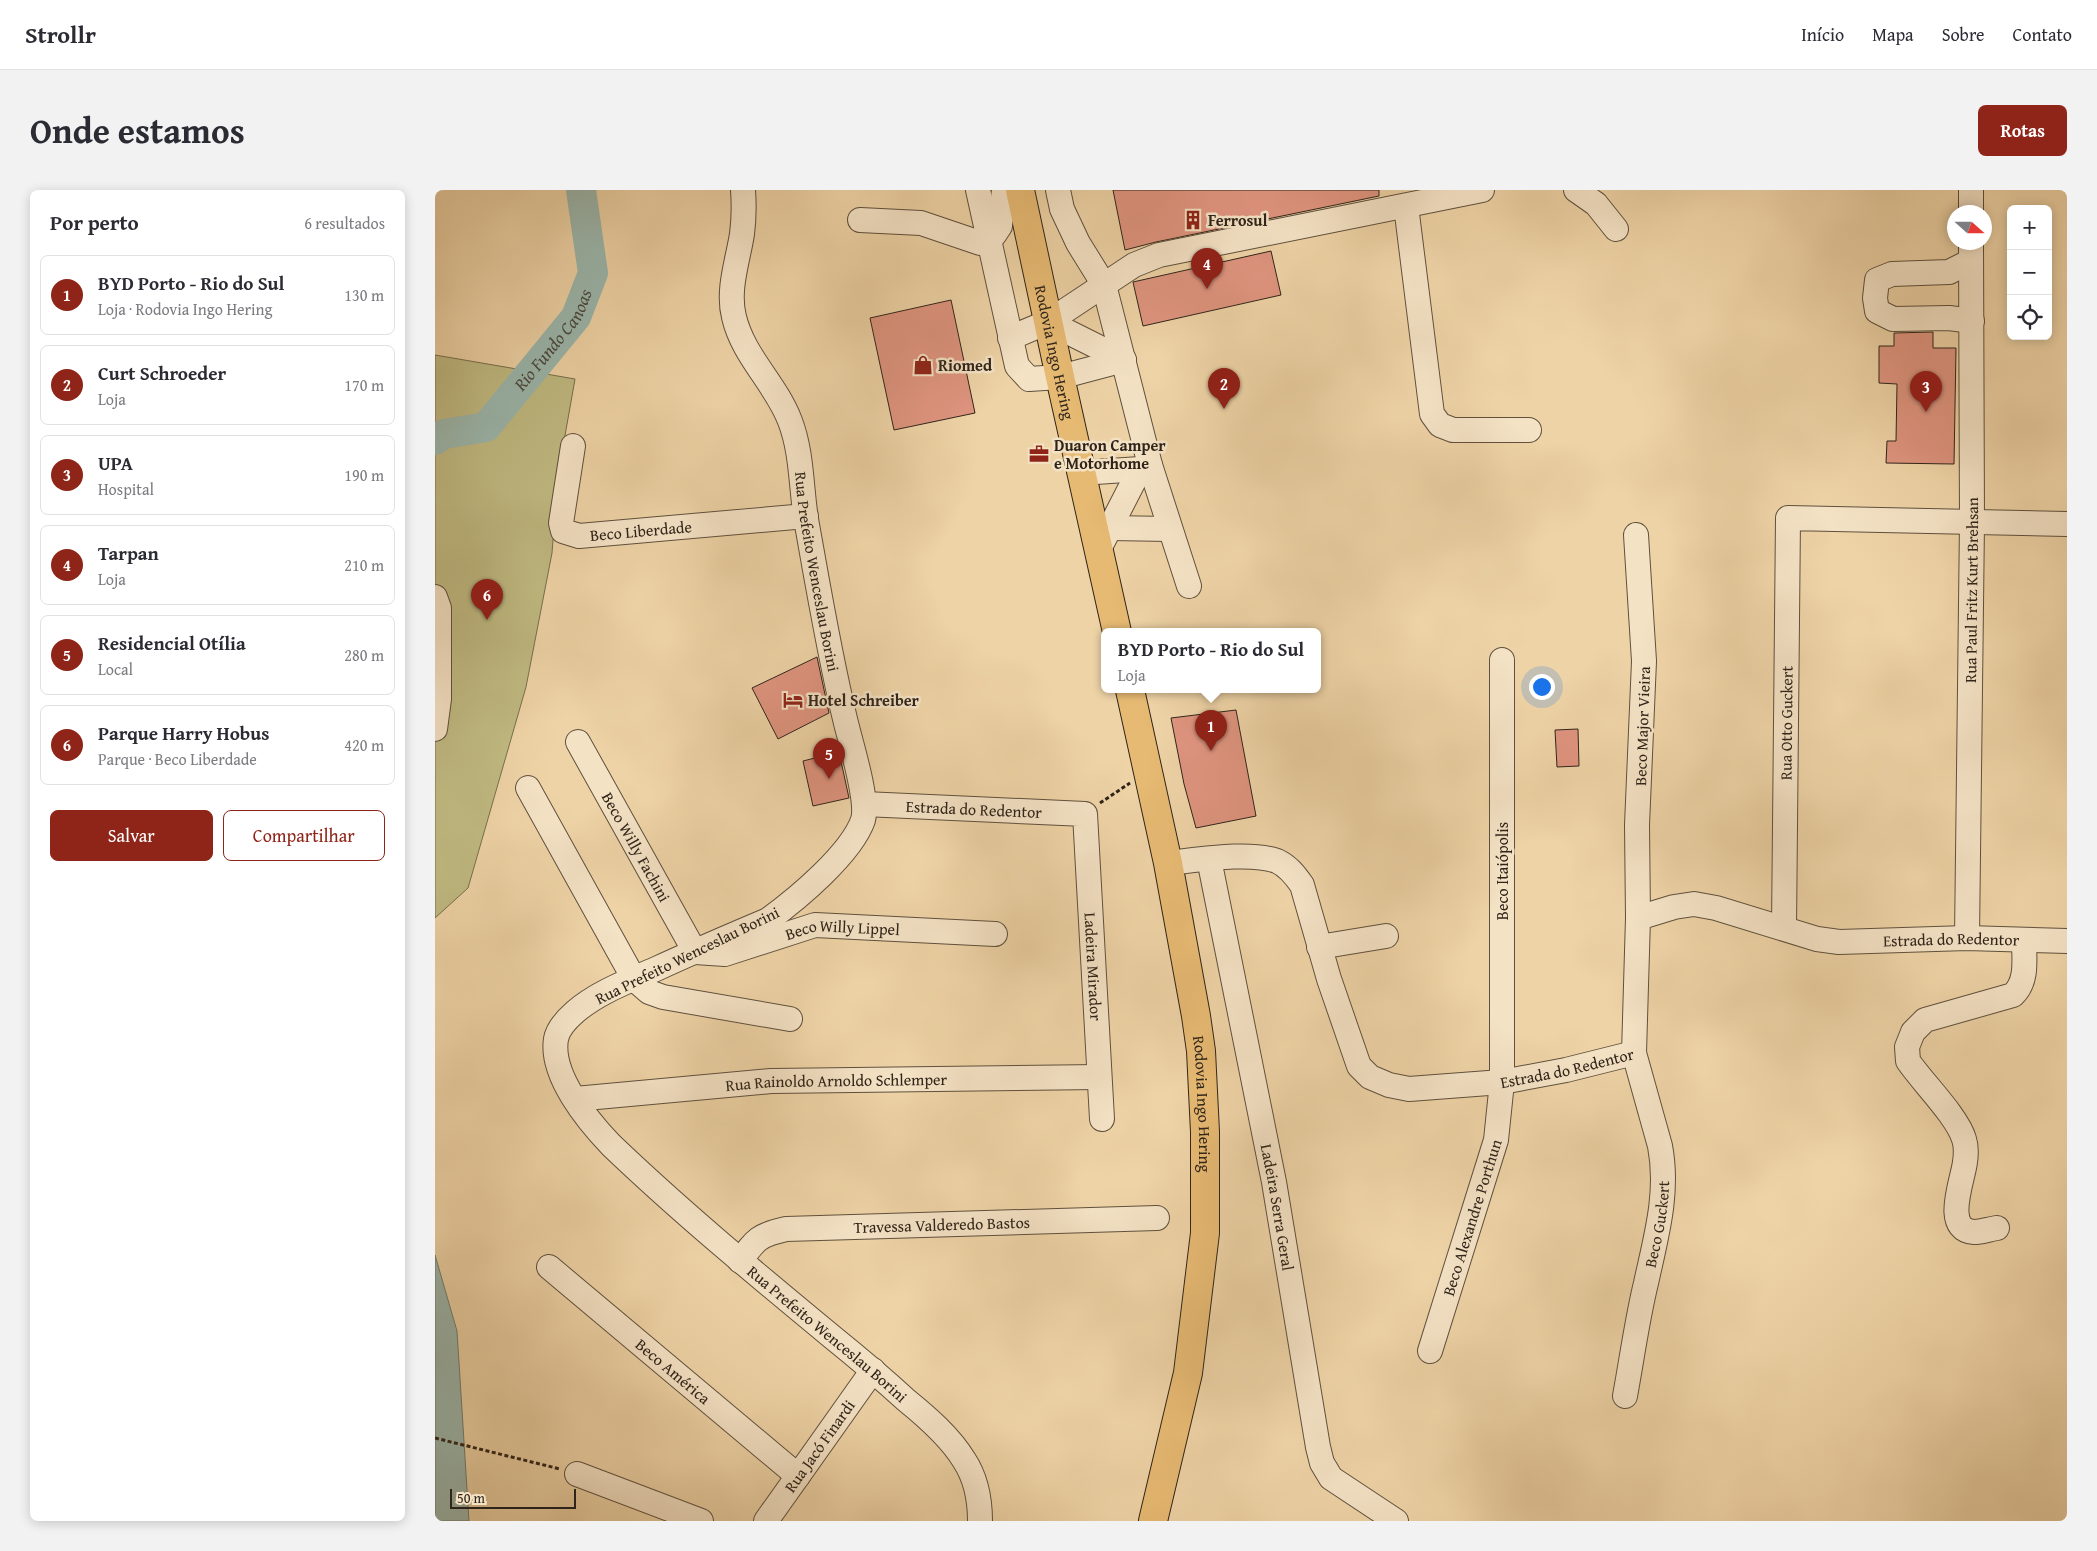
<!DOCTYPE html>
<html lang="pt">
<meta charset="utf-8">
<style>
body{margin:0;font-family:"Gentium Book Plus",serif;background:#f2f2f3;color:#2b2b33}
.controls{position:absolute;right:15px;top:15px;display:grid;overflow:hidden;border-radius:8px;box-shadow:0 2px 12px #0003}
.controls button{width:45px;height:45px;display:grid;place-items:center;padding:0;border:0;border-bottom:1px solid #e1e1e2;background:#fff;color:#2b2b33;font:25px sans-serif}
.compass{position:absolute;left:1512px;top:15px;width:45px;height:45px;border-radius:50%;background:#fff;box-shadow:0 2px 12px #0003;rotate:111deg}
.scale{position:absolute;left:15px;bottom:12px;width:126px;box-sizing:border-box;padding-left:5px;border:2px solid #2f241a;border-top:0;font-size:14px;line-height:18px;white-space:nowrap;color:#2f241a;-webkit-text-stroke:4px #f4e2c5;paint-order:stroke}
.you{position:absolute;left:1106px;top:496px;width:18px;height:18px;margin:-12px;border:4px solid #fff;border-radius:50%;background:#1a73e8;box-shadow:0 0 0 8px #1a73e833}
.badge{display:grid;place-items:center;width:32px;height:32px;border-radius:50%;background:#8f2418;color:#fff;font-size:16px;font-weight:700}
.pin{position:absolute;translate:-50% -41px;filter:drop-shadow(0 1px 2px #0008)}
.pin::after{content:'';position:absolute;top:26px;width:18px;height:15px;background:inherit;clip-path:polygon(0 0,100% 0,50% 100%)}
.popup{position:absolute;left:666px;top:438px;width:220px;height:65px;box-sizing:border-box;display:grid;place-content:center;border-radius:8px;background:#fff;filter:drop-shadow(0 1px 4px #0005);font-size:16px;white-space:nowrap;color:#7c7c81}
.popup b{font-size:19px;color:#2b2b33}
.popup::after{content:'';position:absolute;left:50%;top:100%;margin-left:-10px;border:10px solid transparent;border-top-color:#fff}
.list{margin:0;padding:0;list-style:none}
h2{display:flex;justify-content:space-between;align-items:center;height:65px;margin:0;padding:0 20px;font-size:21px}
h2 small{font-size:16px;font-weight:400;color:#7c7c81}
.list li{display:grid;grid-template-columns:32px 1fr auto;gap:15px;align-items:center;box-sizing:border-box;height:80px;margin:0 10px 10px;padding:0 10px;border:1px solid #e1e1e2;border-radius:8px}
.list b{display:block;font-size:19px;white-space:nowrap}
.list p{margin:0;font-size:16px;white-space:nowrap;color:#7c7c81}
.list em{font-size:16px;font-style:normal;color:#7c7c81}
.actions{display:flex;gap:10px;padding:15px 20px}
.actions a{flex:1;padding:11px 0;border:1px solid #8f2418;border-radius:8px;text-align:center;font-size:18px;color:#8f2418}
.actions .main{background:#8f2418;color:#fff}
.icon{flex:none;width:28px;height:28px;fill:none;stroke:currentColor;stroke-width:2;stroke-linecap:round;stroke-linejoin:round}
.map{position:relative;flex:none;width:1632px;height:1331px;overflow:hidden;border-radius:8px}
header{display:flex;align-items:center;gap:30px;box-sizing:border-box;height:70px;padding:0 25px;background:#fff;border-bottom:1px solid #e1e1e2}
header strong{font-size:24px}
nav{display:flex;gap:28px;margin-inline-start:auto;font-size:18px}
.intro{display:flex;align-items:center;justify-content:space-between;box-sizing:border-box;height:120px;padding:0 30px}
h1{margin:0;font-size:35px}
.button{padding:12px 22px;border-radius:8px;background:#8f2418;color:#fff;font-size:18px;font-weight:700}
main{display:flex;gap:30px;padding:0 30px}
aside{flex:1;background:#fff;border-radius:8px;box-shadow:0 2px 12px #0003}
.map>svg:first-child{display:block}
</style>
<header>
<strong>Strollr</strong>
<nav><a>Início</a><a>Mapa</a><a>Sobre</a><a>Contato</a></nav>
</header>
<div class="intro"><h1>Onde estamos</h1><a class="button">Rotas</a></div>
<main>
<aside>
<h2>Por perto<small>6 resultados</small></h2>
<ul class="list">
<li><span class="badge">1</span><div><b>BYD Porto - Rio do Sul</b><p>Loja · Rodovia Ingo Hering</p></div><em>130 m</em></li>
<li><span class="badge">2</span><div><b>Curt Schroeder</b><p>Loja</p></div><em>170 m</em></li>
<li><span class="badge">3</span><div><b>UPA</b><p>Hospital</p></div><em>190 m</em></li>
<li><span class="badge">4</span><div><b>Tarpan</b><p>Loja</p></div><em>210 m</em></li>
<li><span class="badge">5</span><div><b>Residencial Otília</b><p>Local</p></div><em>280 m</em></li>
<li><span class="badge">6</span><div><b>Parque Harry Hobus</b><p>Parque · Beco Liberdade</p></div><em>420 m</em></li>
</ul>
<div class="actions"><a class="main">Salvar</a><a>Compartilhar</a></div>
</aside>
<div class="map">
<svg width="1632" height="1331" viewBox="0 0 1632 1331">
<rect width="100%" height="100%" fill="#eed3a6"/>
<filter id="stains"><feTurbulence type="fractalNoise" baseFrequency=".004" numOctaves="4"/><feColorMatrix values="0 0 0 0 .2 0 0 0 0 .09 0 0 0 0 .02 0 0 0 .5 -.17"/></filter>
<radialGradient id="worn" r=".72"><stop offset=".6" stop-color="#630" stop-opacity="0"/><stop offset="1" stop-color="#630" stop-opacity=".3"/></radialGradient>
<!-- green -->
<path fill="#c0ba82" stroke="#786f4e" d="M0,165L140,189L123,285L117,363L91,497L33,698L0,728Z"/>
<!-- water -->
<path fill="#9bb7ad" stroke="#707c72" d="M0,1065L22,1141L34,1331H0Z"/>
<g fill="none" stroke-linecap="round" stroke-linejoin="round">
<!-- river -->
<path stroke="#9bb7ad" stroke-width="30" id="s1" d="M0,250L9,244L51,237L141,127L158,83L146,0"/>
</g>
<!-- building -->
<g fill="#df947f" stroke="#2f241a">
<path d="M678,0H944V6L721,52L690,60Z"/>
<path d="M836,61L846,105L708,136L698,92Z"/>
<path d="M516,110L540,223L459,240L435,128Z"/>
<path d="M1498,142V158H1521L1519,274L1451,273L1452,251H1461L1462,194L1444,193V156H1459V143Z"/>
<path d="M382,467L394,523L343,549L317,498Z"/>
<path d="M801,520L821,626L761,638L749,594L736,528Z"/>
<path d="M1143,539L1144,576L1122,577L1120,540Z"/>
<path d="M404,562L414,608L378,616L368,571Z"/>
</g>
<g fill="none" stroke-linecap="round" stroke-linejoin="round">
<defs>
<g id="minor">
<path id="s2" d="M308,0C309,14 309,29 307,44C303,70 292,100 299,127C308,166 341,194 355,231C367,262 366,297 371,329C383,396 394,463 410,529C415,551 434,610 428,630C416,664 362,709 333,730C295,746 258,762 221,779C194,791 163,802 140,822C132,829 123,838 121,849C115,885 153,931 176,955C246,1022 321,1084 396,1146C422,1167 447,1188 471,1210C492,1227 515,1247 529,1270C541,1288 545,1309 545,1331"/>
<path d="M543,0L582,176L594,189L625,187L689,170"/>
<path d="M623,0L627,19L643,53L669,95L715,275L754,396"/>
<path d="M1141,0L1161,14L1181,39"/>
<path d="M1536,0V22"/>
<path d="M971,16L997,224L1005,235L1018,240H1094"/>
<path d="M425,30L486,33L545,53L559,45L565,36L569,0"/>
<path d="M1536,71L1514,82L1457,84L1442,90L1440,108L1442,121L1458,129L1514,128L1537,131"/>
<path d="M613,132L689,170"/>
<path d="M575,148L613,132L699,75L724,65L1047,0"/>
<path id="s3" d="M138,256L126,333L128,341L144,346L371,326"/>
<path d="M646,283L705,279L715,275"/>
<path d="M675,338L734,339"/>
<path d="M1201,345L1209,471L1202,635L1203,728"/>
<path d="M663,361L705,279"/>
<path d="M0,407L4,418V509L0,539"/>
<path id="s4" d="M143,552L260,762L290,764L380,735L560,744"/>
<path d="M93,598L199,789L214,802L228,807L355,829"/>
<path id="s5" d="M429,614L650,624L667,929"/>
<path id="s6" d="M774,669L839,992L883,1257L887,1273L896,1288L961,1331"/>
<path id="s7" d="M733,673C763,670 814,661 842,671C853,676 860,685 867,695L894,789L924,876L935,887L954,895L974,899L1067,892L1131,880L1199,863L1203,728L1239,717L1259,714L1281,718L1382,749L1404,752L1532,748L1632,751"/>
<path id="s8" d="M1349,738L1353,328L1632,334"/>
<path id="s9" d="M1532,748L1537,332L1536,52"/>
<path d="M884,757L951,746"/>
<path id="s10" d="M140,909L336,891L664,887"/>
<path d="M1562,1038C1555,1039 1546,1042 1539,1042C1507,1040 1528,990 1530,972C1531,965 1531,955 1529,949C1522,926 1488,893 1473,871L1472,857L1478,842L1490,830L1578,805C1593,791 1589,769 1589,750"/>
<path id="s11" d="M305,1071C321,1049 324,1045 351,1039L722,1028"/>
<path id="s12" d="M114,1077L363,1286"/>
<path id="s13" d="M995,1161L1061,950L1067,892V470"/>
<path id="s14" d="M1190,1206C1197,1168 1202,1130 1211,1093C1221,1047 1234,1003 1225,956L1199,863"/>
<path d="M142,1284L266,1331"/>
<path id="s15" d="M331,1331L438,1180"/>
</g>
<g id="highway">
<path id="s16" d="M585,0L625,187L682,442"/>
<path id="s17" d="M695,500L733,673L761,826L766,861L770,942V1043L753,1183L718,1331"/>
</g>
</defs>
<!-- minor casing -->
<use href="#minor" stroke="#5f503d" stroke-width="26"/>
<!-- highway casing -->
<use href="#highway" stroke="#2f241a" stroke-width="30"/>
<!-- path -->
<g stroke="#2f241a" stroke-width="3" stroke-dasharray="4 2.5" stroke-linecap="butt">
<path d="M665,613L695,593"/>
<path d="M0,1248L125,1279"/>
</g>
<!-- minor -->
<use href="#minor" stroke="#f4e2c5" stroke-width="24"/>
<!-- highway -->
<use href="#highway" stroke="#e7ba73" stroke-width="28"/>
</g>
<!-- icons -->
<defs>
<symbol id="building-bare" viewBox="-9 -9 18 18"><path d="M-4-6H4V6H1V3H-1V6H-4ZM-2.5-4.3h1.7v1.8h-1.7ZM.8-4.3h1.7v1.8H.8ZM-2.5-1h1.7V.8h-1.7ZM.8-1h1.7V.8H.8Z" fill="#8f2418" stroke="#f4e2c5" stroke-width="2.5" paint-order="stroke"/></symbol>
<symbol id="shop-bare" viewBox="-9 -9 18 18"><path d="M-5-2.5h2.3a2.7 3.5 0 0 1 5.4 0H5L5.5 6h-11ZM-1.5-2.5h3a1.5 2.3 0 0 0-3 0Z" fill="#8f2418" stroke="#f4e2c5" stroke-width="2.5" paint-order="stroke"/></symbol>
<symbol id="office-bare" viewBox="-9 -9 18 18"><path d="M-6-3h4V-5.5h4V-3h4V5H-6ZM-1-4.5V-3h2v-1.5ZM-6 0V1H6V0Z" fill="#8f2418" stroke="#f4e2c5" stroke-width="2.5" paint-order="stroke"/></symbol>
<symbol id="hotel-bare" viewBox="-9 -9 18 18"><path d="M-6-4.5h1.5V1H6V5H4.5V3h-9V5H-6ZM-4 0a1.8 1.8 0 1 1 3.6 0ZM.5 0V-2.5h3Q6-2.5 6 0Z" fill="#8f2418" stroke="#f4e2c5" stroke-width="2.5" paint-order="stroke"/></symbol>
</defs>
<g fill-rule="evenodd">
<use href="#building-bare" x="744" y="16" width="28" height="28"/>
<use href="#shop-bare" x="474" y="161" width="28" height="28"/>
<use href="#office-bare" x="590" y="250" width="28" height="28"/>
<use href="#hotel-bare" x="344" y="496" width="28" height="28"/>
</g>
<g text-anchor="middle" stroke-width="5" stroke-linejoin="round" paint-order="stroke">
<!-- poi labels -->
<g font-size="16" font-weight="bold" fill="#2f241a" stroke="#f4e2c5" text-anchor="start">
<text x="773" y="36">Ferrosul</text>
<text x="503" y="181">Riomed</text>
<text x="619" y="261">Duaron Camper<tspan x="619" dy="18">e Motorhome</tspan></text>
<text x="373" y="516">Hotel Schreiber</text>
</g>
<!-- street labels -->
<g font-size="16" fill="#2f241a" stroke="#f4e2c5">
<text dy="6" stroke="none"><textPath href="#s16" startOffset="166">Rodovia Ingo Hering</textPath></text>
<text dy="6" stroke="none"><textPath href="#s3" startOffset="165">Beco Liberdade</textPath></text>
<text dy="6" stroke="none"><textPath href="#s2" startOffset="400">Rua Prefeito Wenceslau Borini</textPath></text>
<text dy="6" stroke="none"><textPath href="#s9" startOffset="348">Rua Paul Fritz Kurt Brehsan</textPath></text>
<text dy="6" stroke="none"><textPath href="#s8" startOffset="205">Rua Otto Guckert</textPath></text>
<text transform="translate(1207 536) rotate(-88)" y="6">Beco Major Vieira</text>
<text dy="6" stroke="none"><textPath href="#s5" startOffset="110">Estrada do Redentor</textPath></text>
<text dy="6" stroke="none"><textPath href="#s4" startOffset="120">Beco Willy Fachini</textPath></text>
<text transform="translate(1067 681) rotate(-90)" y="6">Beco Itaiópolis</text>
<text dy="6" stroke="none"><textPath href="#s4" startOffset="392">Beco Willy Lippel</textPath></text>
<text dy="6" stroke="none"><textPath href="#s7" startOffset="1075">Estrada do Redentor</textPath></text>
<text transform="translate(252 765) rotate(-26)" y="6">Rua Prefeito Wenceslau Borini</text>
<text dy="6" stroke="none"><textPath href="#s5" startOffset="374">Ladeira Mirador</textPath></text>
<text dy="6" stroke="none"><textPath href="#s7" startOffset="551">Estrada do Redentor</textPath></text>
<text dy="6" stroke="none"><textPath href="#s10" startOffset="262">Rua Rainoldo Arnoldo Schlemper</textPath></text>
<text dy="6" stroke="none"><textPath href="#s17" startOffset="421">Rodovia Ingo Hering</textPath></text>
<text dy="6" stroke="none"><textPath href="#s6" startOffset="355">Ladeira Serra Geral</textPath></text>
<text dy="6" stroke="none"><textPath href="#s13" startOffset="140">Beco Alexandre Porthun</textPath></text>
<text dy="6" stroke="none"><textPath href="#s11" startOffset="214">Travessa Valderedo Bastos</textPath></text>
<text dy="6" stroke="none"><textPath href="#s14" startOffset="175">Beco Guckert</textPath></text>
<text dy="6" stroke="none"><textPath href="#s2" startOffset="1451">Rua Prefeito Wenceslau Borini</textPath></text>
<text dy="6" stroke="none"><textPath href="#s12" startOffset="162">Beco América</textPath></text>
<text dy="6" stroke="none"><textPath href="#s15" startOffset="92">Rua Jacó Finardi</textPath></text>
</g>
<!-- water labels -->
<g font-size="18" font-style="italic" fill="#4a493f" stroke="#f4e2c5">
<text dy="6" stroke="none"><textPath href="#s1" startOffset="164">Rio Fundo Canoas</textPath></text>
</g>
</g>
<rect width="100%" height="100%" filter="url(#stains)"/>
<rect width="100%" height="100%" fill="url(#worn)"/>
</svg>
<div class="controls">
<button>+</button>
<button>−</button>
<button><svg class="icon" aria-label="locate" viewBox="0 0 24 24"><circle cx="12" cy="12" r="6"/><path d="M12 2v4M12 18v4M2 12h4M18 12h4"/></svg></button>
</div>
<svg class="compass" viewBox="-18 -18 36 36"><path d="M0-13l5 13h-10z" fill="#e53935"/><path d="M0 13l5-13h-10z" fill="#7c7c81"/></svg>
<div class="scale">50 m</div>
<div class="you"></div>
<div class="pin badge" style="left:776px;top:561px">1</div>
<div class="popup"><b>BYD Porto - Rio do Sul</b>Loja</div>
<div class="pin badge" style="left:789px;top:219px">2</div>
<div class="pin badge" style="left:1491px;top:222px">3</div>
<div class="pin badge" style="left:772px;top:99px">4</div>
<div class="pin badge" style="left:394px;top:589px">5</div>
<div class="pin badge" style="left:52px;top:430px">6</div>
</div>
</main>
